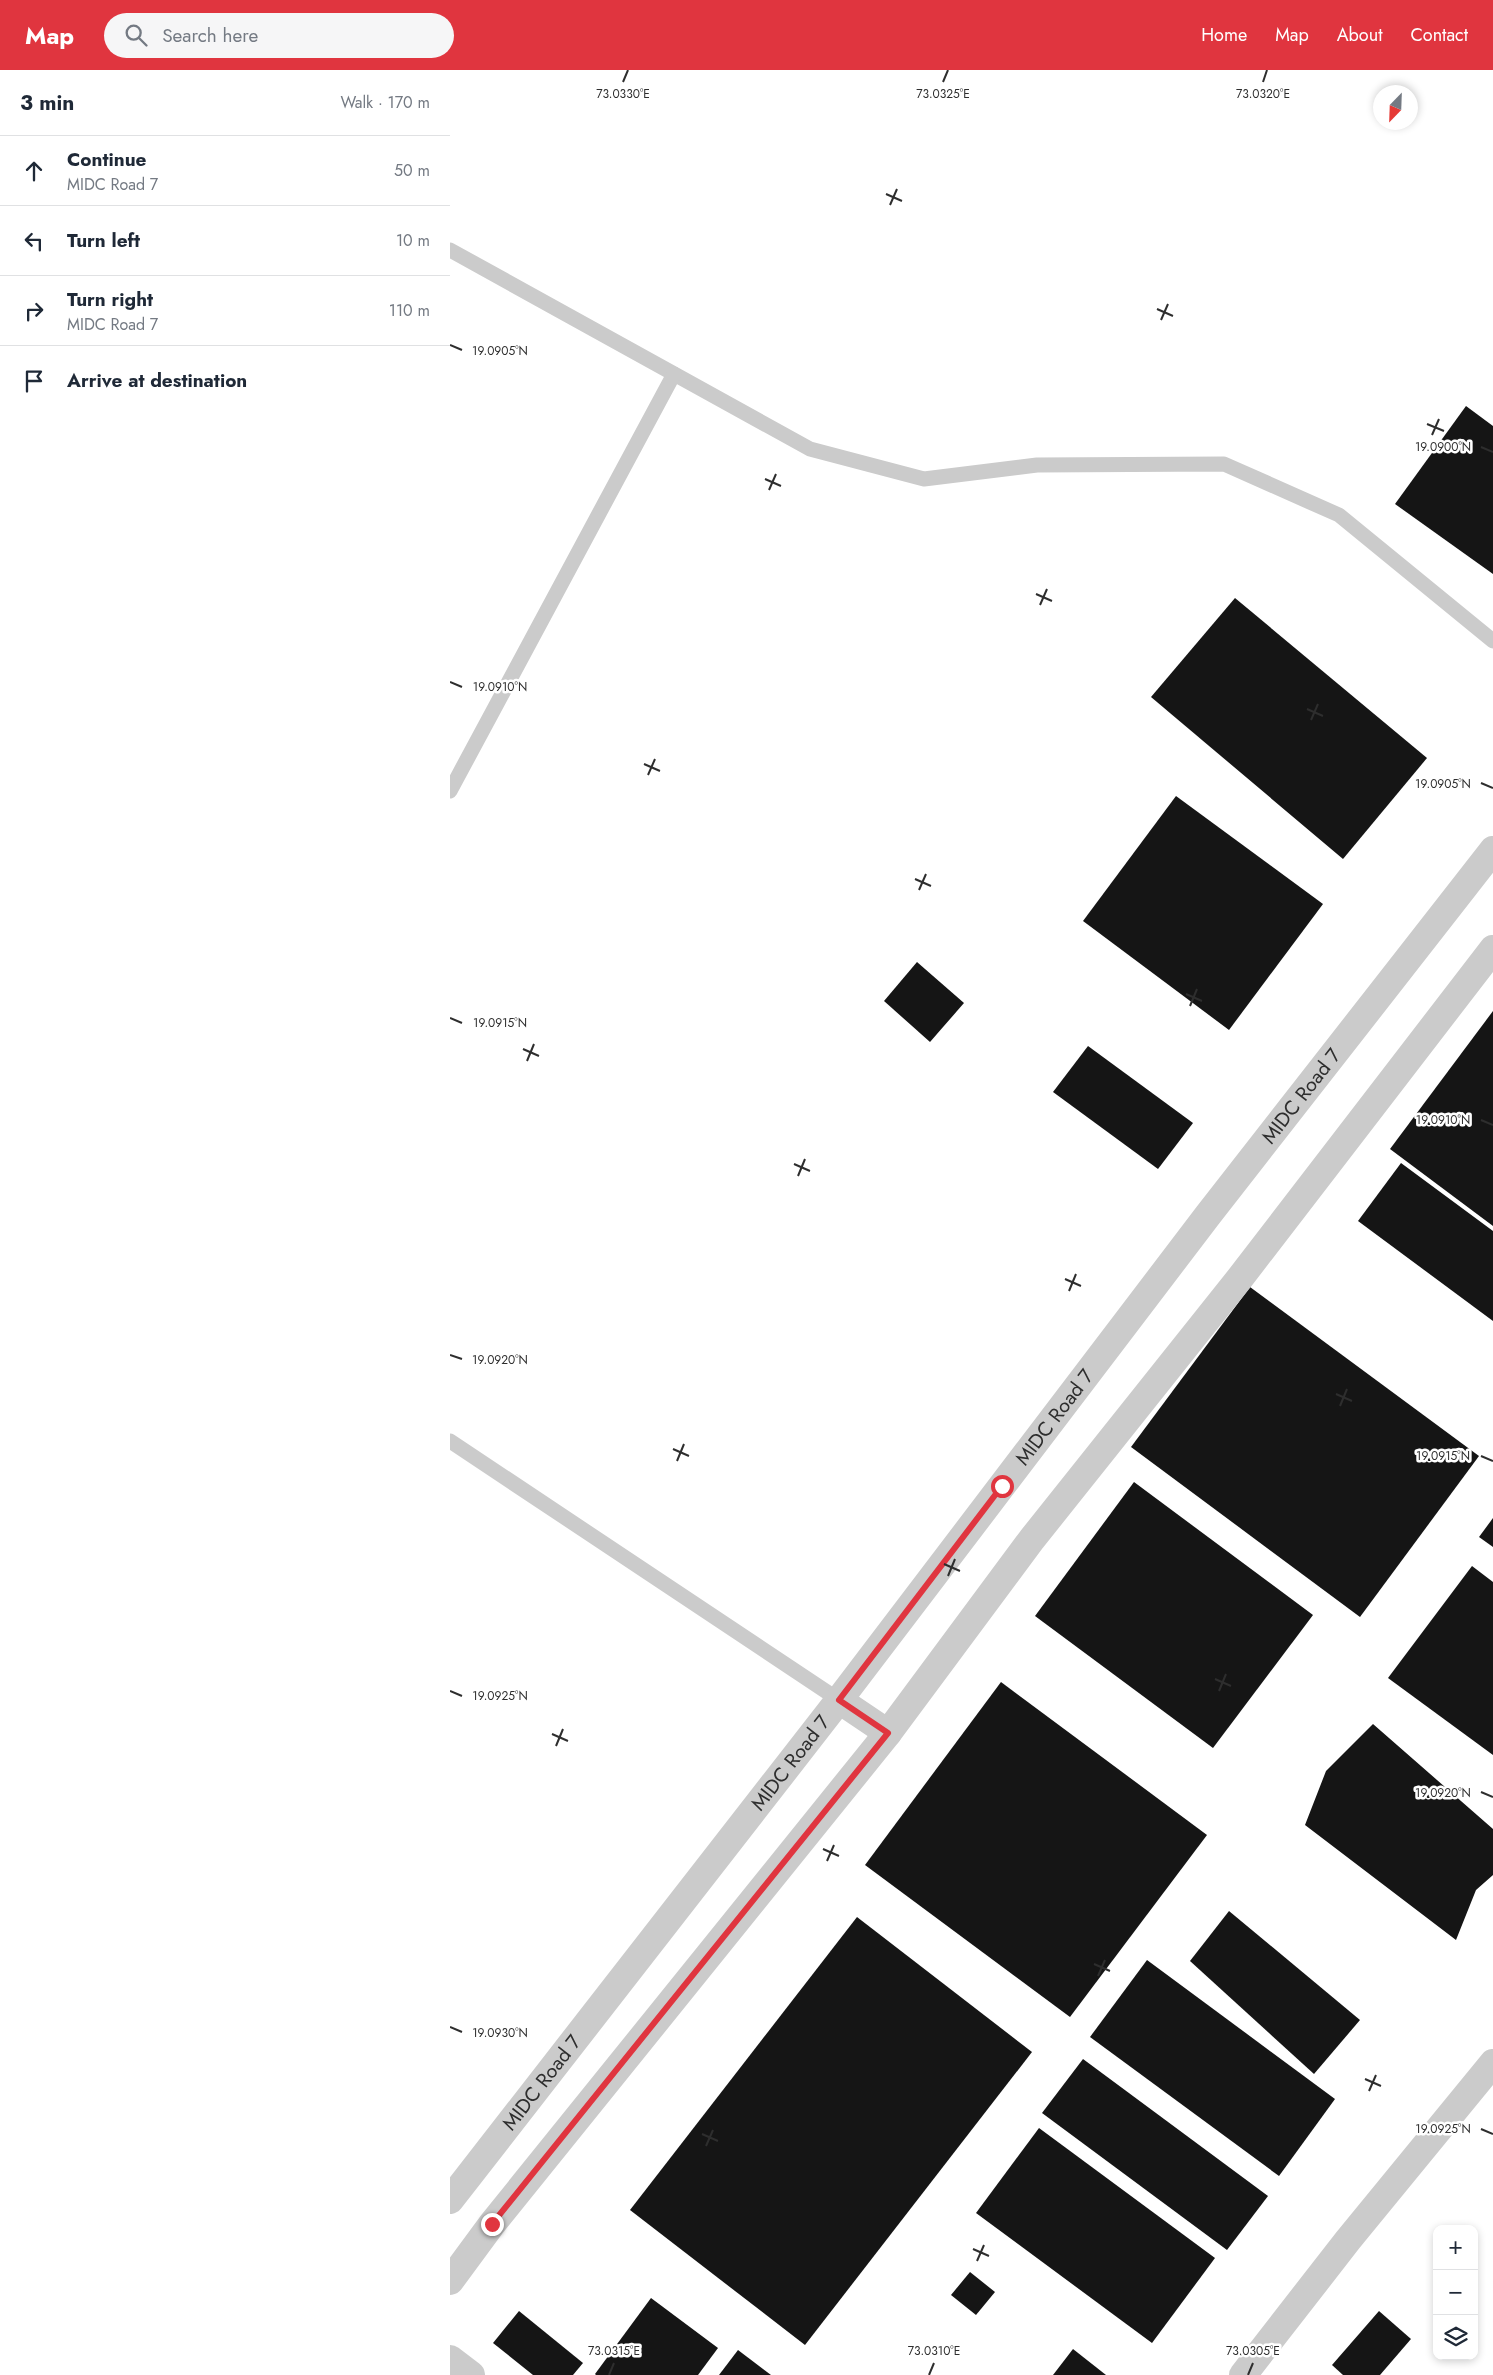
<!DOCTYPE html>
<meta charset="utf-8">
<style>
body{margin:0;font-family:Jost,sans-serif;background:#f6f6f7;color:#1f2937}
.controls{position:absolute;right:15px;bottom:15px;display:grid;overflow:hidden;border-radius:10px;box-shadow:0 2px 8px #0003}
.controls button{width:45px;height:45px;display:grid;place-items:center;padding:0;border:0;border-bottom:1px solid #e0e1e3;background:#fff;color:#1f2937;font:25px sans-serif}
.compass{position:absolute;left:923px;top:15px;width:45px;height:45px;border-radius:50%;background:#fff;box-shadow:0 2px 8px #0003;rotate:203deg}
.stop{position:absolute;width:15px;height:15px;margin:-11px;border:4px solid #e0353f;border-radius:50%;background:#fff}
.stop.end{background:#e0353f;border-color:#fff;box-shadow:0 1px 5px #0008}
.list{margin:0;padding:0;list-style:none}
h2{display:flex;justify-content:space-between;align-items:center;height:65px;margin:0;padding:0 20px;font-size:21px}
h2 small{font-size:16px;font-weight:400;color:#747a83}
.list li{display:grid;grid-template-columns:32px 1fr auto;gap:15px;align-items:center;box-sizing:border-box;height:70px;padding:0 20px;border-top:1px solid #e0e1e3}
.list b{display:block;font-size:19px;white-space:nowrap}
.list p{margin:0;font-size:16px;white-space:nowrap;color:#747a83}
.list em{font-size:16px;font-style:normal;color:#747a83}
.icon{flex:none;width:28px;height:28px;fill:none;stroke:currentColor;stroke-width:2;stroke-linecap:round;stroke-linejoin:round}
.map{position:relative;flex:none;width:1043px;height:2305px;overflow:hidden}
header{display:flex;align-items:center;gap:30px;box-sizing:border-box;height:70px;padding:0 25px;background:#e0353f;color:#fff}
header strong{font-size:24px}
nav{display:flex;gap:28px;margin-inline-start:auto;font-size:18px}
.search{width:350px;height:45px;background:#f6f6f7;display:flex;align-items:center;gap:12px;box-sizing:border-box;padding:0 18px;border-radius:28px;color:#747a83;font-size:19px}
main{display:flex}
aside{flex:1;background:#fff}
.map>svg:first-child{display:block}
</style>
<header>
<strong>Map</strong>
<div class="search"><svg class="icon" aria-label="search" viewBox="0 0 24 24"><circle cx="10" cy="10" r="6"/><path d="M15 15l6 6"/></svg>Search here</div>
<nav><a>Home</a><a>Map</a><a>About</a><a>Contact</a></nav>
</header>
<main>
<aside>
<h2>3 min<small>Walk · 170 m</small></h2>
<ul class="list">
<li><svg class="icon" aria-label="ahead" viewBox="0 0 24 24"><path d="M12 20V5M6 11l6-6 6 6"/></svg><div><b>Continue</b><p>MIDC Road 7</p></div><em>50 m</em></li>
<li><svg class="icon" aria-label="left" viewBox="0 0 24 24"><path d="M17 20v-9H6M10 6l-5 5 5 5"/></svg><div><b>Turn left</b></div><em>10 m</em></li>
<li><svg class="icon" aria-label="right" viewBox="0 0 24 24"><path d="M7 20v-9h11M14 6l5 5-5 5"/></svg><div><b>Turn right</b><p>MIDC Road 7</p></div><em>110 m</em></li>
<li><svg class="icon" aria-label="arrive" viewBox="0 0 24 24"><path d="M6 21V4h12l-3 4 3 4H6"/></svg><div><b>Arrive at destination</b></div></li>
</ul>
</aside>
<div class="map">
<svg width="1043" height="2305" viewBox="0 0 1043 2305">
<rect width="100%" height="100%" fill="#fff"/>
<!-- building -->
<g fill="#151515">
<path d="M1016,336L1043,356V504L945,434Z"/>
<path d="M785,528L977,688L893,789L701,627Z"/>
<path d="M726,726L873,834L779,960L633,851Z"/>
<path d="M467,892L514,933L480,972L434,931Z"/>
<path d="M1043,941V1156L940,1079Z"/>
<path d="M638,976L743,1053L708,1099L603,1022Z"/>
<path d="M951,1093L1043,1161V1251L908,1151Z"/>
<path d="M800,1217L1029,1386L910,1547L681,1377Z"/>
<path d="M684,1412L863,1545L763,1678L585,1546Z"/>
<path d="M1043,1448V1477L1029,1467Z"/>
<path d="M1022,1496L1043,1512V1685L938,1608Z"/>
<path d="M551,1612L757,1765L620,1947L415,1795Z"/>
<path d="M923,1654L1043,1759V1805L1026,1820L1006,1870L855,1755L876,1701Z"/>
<path d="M779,1841L910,1950L864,2004L740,1891Z"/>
<path d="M407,1847L582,1982L355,2275L180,2140Z"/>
<path d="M697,1890L885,2029L829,2106L640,1967Z"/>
<path d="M633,1989L818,2126L777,2180L592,2043Z"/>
<path d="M589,2058L765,2188L702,2273L526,2143Z"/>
<path d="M520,2202L545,2222L526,2245L501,2225Z"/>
<path d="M201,2228L268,2278L248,2305H146L145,2304Z"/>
<path d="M69,2241L133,2293L123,2305H83L43,2273Z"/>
<path d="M929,2241L961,2269L930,2305H893L882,2295Z"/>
<path d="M623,2279L656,2305H603Z"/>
<path d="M288,2280L321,2305H269Z"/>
</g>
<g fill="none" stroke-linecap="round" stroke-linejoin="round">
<!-- service -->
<g stroke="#cbcbcb" stroke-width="15">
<path d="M0,180L360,379L474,409L587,395L774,394L889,445L1043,571"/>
<path d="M0,721L224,304"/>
<path d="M0,1371L389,1630"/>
</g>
<!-- minor -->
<g stroke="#cbcbcb" stroke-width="28">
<path d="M389,1630L438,1663"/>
<path d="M0,2289L21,2305"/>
<path d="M793,2305L898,2170L1043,1993"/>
</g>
<!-- tertiary -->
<g stroke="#cbcbcb" stroke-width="28">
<path id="s1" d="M0,2130L389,1630L758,1145L1043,780"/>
<path d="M0,2211L42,2154L438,1663L582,1469L790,1208L1043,879"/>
</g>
</g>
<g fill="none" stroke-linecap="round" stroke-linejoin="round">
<!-- route -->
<path stroke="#e0353f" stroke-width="6" d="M42,2154L438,1663L389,1630L552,1416"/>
</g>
<!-- ticks -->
<path fill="none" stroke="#2e2e2e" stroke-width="2" d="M173,12L178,0M493,12L498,0M813,12L817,0M436,124L452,131M440,135L447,119M707,239L723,246M711,250L718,234M0,275L12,280M977,354L994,361M982,365L989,349M1031,377L1043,382M315,409L331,416M319,420L326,404M586,524L602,531M590,535L597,519M0,612L12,617M857,639L873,646M861,650L868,634M194,694L210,701M198,705L205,689M1031,713L1043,718M465,809L481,816M469,820L476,804M736,924L752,931M740,936L747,919M0,948L12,953M73,979L89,986M77,991L84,974M1031,1050L1043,1055M344,1094L360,1101M348,1106L355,1089M615,1209L631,1216M619,1221L626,1204M0,1285L12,1289M886,1324L902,1331M890,1336L897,1319M223,1379L239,1386M1031,1386L1043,1391M227,1391L234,1374M494,1494L510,1501M498,1506L505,1489M765,1609L781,1616M0,1621L12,1626M769,1621L776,1604M102,1664L118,1671M106,1676L113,1659M1031,1722L1043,1727M373,1779L389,1786M377,1791L384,1775M644,1894L660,1901M648,1906L655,1890M0,1957L12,1962M915,2009L931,2016M919,2021L926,2005M1031,2059L1043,2064M252,2064L268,2071M256,2076L263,2060M523,2179L539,2186M527,2191L534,2175M159,2305L164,2293M479,2305L484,2293M798,2305L803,2293"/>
<g text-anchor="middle" stroke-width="5" stroke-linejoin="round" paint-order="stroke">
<!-- street labels -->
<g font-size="20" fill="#2e2e2e" stroke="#fff">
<text dy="7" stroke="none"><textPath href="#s1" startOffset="1394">MIDC Road 7</textPath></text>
<text dy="7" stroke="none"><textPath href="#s1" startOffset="989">MIDC Road 7</textPath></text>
<text dy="7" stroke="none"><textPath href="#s1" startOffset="554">MIDC Road 7</textPath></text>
<text dy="7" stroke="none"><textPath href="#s1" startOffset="149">MIDC Road 7</textPath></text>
</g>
</g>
<g font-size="12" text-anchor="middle" fill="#2e2e2e" stroke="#fff" stroke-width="5" stroke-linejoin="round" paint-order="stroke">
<text x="173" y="28">73.0330°E</text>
<text x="493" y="28">73.0325°E</text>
<text x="813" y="28">73.0320°E</text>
<text x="50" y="285">19.0905°N</text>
<text x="993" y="381">19.0900°N</text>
<text x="50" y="621">19.0910°N</text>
<text x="993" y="718">19.0905°N</text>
<text x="50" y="957">19.0915°N</text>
<text x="993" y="1054">19.0910°N</text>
<text x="50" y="1294">19.0920°N</text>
<text x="993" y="1390">19.0915°N</text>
<text x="50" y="1630">19.0925°N</text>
<text x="993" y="1727">19.0920°N</text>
<text x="50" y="1967">19.0930°N</text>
<text x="993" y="2063">19.0925°N</text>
<text x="164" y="2285">73.0315°E</text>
<text x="484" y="2285">73.0310°E</text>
<text x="803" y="2285">73.0305°E</text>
</g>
</svg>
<div class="controls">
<button>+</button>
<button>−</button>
<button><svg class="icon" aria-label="layers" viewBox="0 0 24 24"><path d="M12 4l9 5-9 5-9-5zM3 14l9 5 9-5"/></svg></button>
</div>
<svg class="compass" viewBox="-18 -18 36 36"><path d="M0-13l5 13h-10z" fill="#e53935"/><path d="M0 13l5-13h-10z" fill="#747a83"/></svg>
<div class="stop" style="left:552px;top:1416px"></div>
<div class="stop end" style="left:42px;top:2154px"></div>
</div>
</main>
